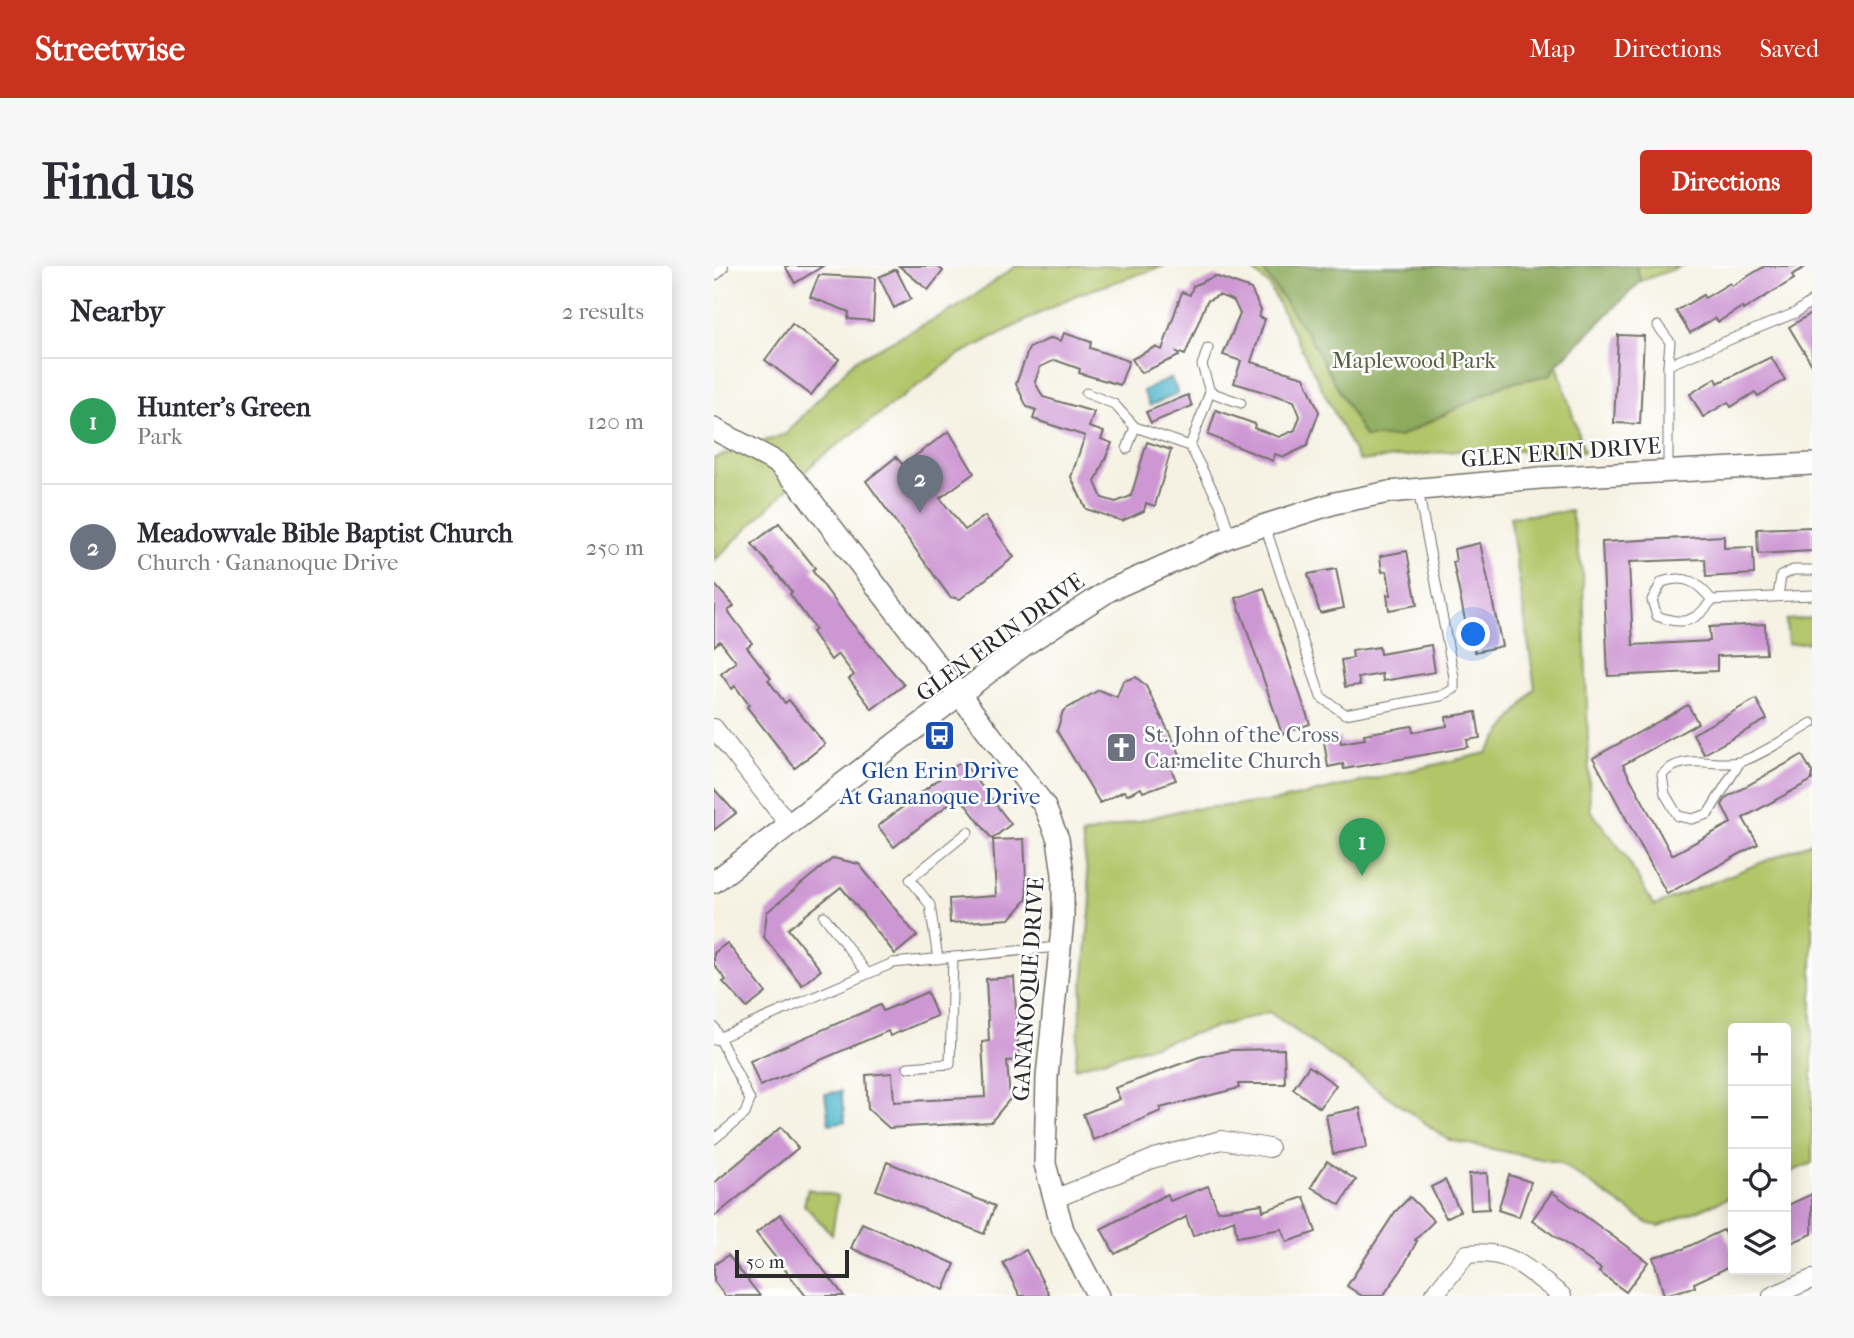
<!DOCTYPE html>
<meta charset="utf-8">
<style>
body{margin:0;font-family:"IM FELL French Canon",serif;background:#f7f7f7;color:#2b2b33}
.controls{position:absolute;right:21px;bottom:21px;display:grid;overflow:hidden;border-radius:7px;box-shadow:0 4px 18px #0003}
.controls button{width:63px;height:63px;display:grid;place-items:center;padding:0;border:0;border-bottom:2px solid #e1e1e2;background:#fff;color:#2b2b33;font:35px sans-serif}
.scale{position:absolute;left:21px;bottom:18px;width:114px;box-sizing:border-box;padding-left:7px;border:4px solid #2b2b2b;border-top:0;font-size:19px;line-height:24px;white-space:nowrap;color:#2b2b2b;-webkit-text-stroke:5px #fff;paint-order:stroke}
.you{position:absolute;left:760px;top:369px;width:24px;height:24px;margin:-18px;border:5px solid #fff;border-radius:50%;background:#1a73e8;box-shadow:0 0 0 10px #1a73e833}
.badge{display:grid;place-items:center;width:46px;height:46px;border-radius:50%;background:#c8321e;color:#fff;font-size:23px;font-weight:700}
.pin{position:absolute;translate:-50% -58px;filter:drop-shadow(0 2px 4px #0008)}
.pin::after{content:'';position:absolute;top:37px;width:24px;height:21px;background:inherit;clip-path:polygon(0 0,100% 0,50% 100%)}
.list{margin:0;padding:0;list-style:none}
h2{display:flex;justify-content:space-between;align-items:center;height:91px;margin:0;padding:0 28px;font-size:30px}
h2 small{font-size:23px;font-weight:400;color:#7c7c81}
.list li{display:grid;grid-template-columns:46px 1fr auto;gap:21px;align-items:center;box-sizing:border-box;height:126px;padding:0 28px;border-top:2px solid #e1e1e2}
.list b{display:block;font-size:26px;white-space:nowrap}
.list p{margin:0;font-size:23px;white-space:nowrap;color:#7c7c81}
.list em{font-size:23px;font-style:normal;color:#7c7c81}
.icon{flex:none;width:38px;height:38px;fill:none;stroke:currentColor;stroke-width:2;stroke-linecap:round;stroke-linejoin:round}
.map{position:relative;flex:none;width:1098px;height:1030px;overflow:hidden;border-radius:7px}
header{display:flex;align-items:center;gap:42px;box-sizing:border-box;height:98px;padding:0 35px;background:#c8321e;color:#fff}
header strong{font-size:33px}
nav{display:flex;gap:38px;margin-inline-start:auto;font-size:24px}
.intro{display:flex;align-items:center;justify-content:space-between;box-sizing:border-box;height:168px;padding:0 42px}
h1{margin:0;font-size:49px}
.button{padding:18px 32px;border-radius:7px;background:#c8321e;color:#fff;font-size:24px;font-weight:700}
main{display:flex;gap:42px;padding:0 42px}
aside{flex:1;background:#fff;border-radius:7px;box-shadow:0 4px 18px #0003}
.map>svg:first-child{display:block}
</style>
<header>
<strong>Streetwise</strong>
<nav><a>Map</a><a>Directions</a><a>Saved</a></nav>
</header>
<div class="intro"><h1>Find us</h1><a class="button">Directions</a></div>
<main>
<aside>
<h2>Nearby<small>2 results</small></h2>
<ul class="list">
<li><span class="badge" style="background:#2e9e5b">1</span><div><b>Hunter's Green</b><p>Park</p></div><em>120 m</em></li>
<li><span class="badge" style="background:#6b7280">2</span><div><b>Meadowvale Bible Baptist Church</b><p>Church · Gananoque Drive</p></div><em>250 m</em></li>
</ul>
</aside>
<div class="map">
<svg width="1098" height="1030" viewBox="0 0 1098 1030">
<rect width="100%" height="100%" fill="#fff"/>
<filter id="ink" filterUnits="userSpaceOnUse"><feTurbulence type="fractalNoise" baseFrequency=".0143" numOctaves="2"/><feDisplacementMap in="SourceGraphic" scale="14" xChannelSelector="R" yChannelSelector="G"/><feConvolveMatrix kernelMatrix="1 2 1 2 8 2 1 2 1" color-interpolation-filters="sRGB"/></filter>
<filter id="wash" filterUnits="userSpaceOnUse"><feTurbulence type="fractalNoise" baseFrequency=".00686" numOctaves="4" result="noise"/><feDisplacementMap in="SourceGraphic" scale="28" xChannelSelector="R" yChannelSelector="G"/><feGaussianBlur stdDeviation="1.57" result="paint"/><feColorMatrix in="noise" values="0 0 0 0 0 0 0 0 0 0 0 0 0 0 0 0 0 1.4 0 .05"/><feComposite in="paint" operator="in"/></filter>
<g filter="url(#wash)">
<rect width="100%" height="100%" fill="#f5f2e3"/>
<!-- green -->
<g fill="#b2c569" stroke="#6e784a" stroke-width="2">
<path d="M302,0H450L362,29L246,88L102,195L0,295V192L72,168L141,94L242,42Z"/>
<path d="M534,0H968L927,15L843,98L870,186L751,184L645,195L555,19Z"/>
<path d="M857,245L869,310L876,544L909,586L940,640L1098,576V897L1072,908V762H1019V930L946,960L935,958L846,897L735,874L555,746L361,802L377,635L368,569L468,544L563,535L772,487L821,422L796,251Z"/>
<path d="M1098,352V376L1074,378L1072,354Z"/>
<path d="M94,923L124,930L118,968L90,939Z"/>
</g>
<!-- forest -->
<path fill="#8daa5d" stroke="#5c6a44" stroke-width="2" d="M546,0H922L927,15L843,98L836,109L792,118L685,171H651L594,69Z"/>
<!-- water -->
<g fill="#4cb5ca" stroke="#3c707a" stroke-width="2">
<path d="M457,112L464,127L436,140L429,125Z"/>
<path d="M127,825L131,856L115,858L111,828Z"/>
</g>
<g id="blocks">
<!-- building -->
<g fill="#cd97d3">
<path d="M71,0H109L81,17Z"/>
<path d="M185,0H223L229,5L214,24Z"/>
<path d="M1051,0H1093L1078,9L1080,13L1029,44L1028,41L1004,56L1001,52L976,67L962,45L989,29L991,32L1016,17L1018,20Z"/>
<path d="M182,3L197,33L180,42L165,11Z"/>
<path d="M105,9L161,12L159,55L134,53L135,46L96,31Z"/>
<path d="M501,10L537,23L547,44L545,51L551,53L537,96L590,111L605,146L593,180L570,191L561,188L559,195L494,169L502,144L541,158L540,162L565,171L581,164L586,150L580,135L520,117L527,95L509,89L526,48L520,35L505,29L493,35L471,89L463,86L465,90L427,107L418,93L441,81L448,84L468,26L476,29L479,20Z"/>
<path d="M1098,47V99L1075,61Z"/>
<path d="M78,58L125,93L97,129L51,94Z"/>
<path d="M350,67L377,76L376,82L415,95L406,119L365,107L366,103L341,94L326,101L321,116L329,131L380,146L375,161L390,166L387,173L398,177L381,216L388,232L402,236L417,230L433,176L457,184L441,240L432,237L430,245L408,255L372,243L357,211L371,170L319,153L322,144L313,141L302,118L315,82L337,72L347,75Z"/>
<path d="M904,69L930,70L926,158L900,157Z"/>
<path d="M1057,91L1071,114L1044,130L1041,126L1017,141L1014,136L989,151L976,128L1002,112L1004,117Z"/>
<path d="M474,129L478,140L437,157L432,146Z"/>
<path d="M235,165L260,207L226,232L251,264L271,250L300,291L246,333L236,331L152,215L182,191L189,199Z"/>
<path d="M65,257L101,302L98,304L135,354L190,419L158,443L135,413L140,409L124,388L117,394L98,366L101,363L76,328L78,326L38,278Z"/>
<path d="M1098,261V285L1044,288L1043,263Z"/>
<path d="M1010,270V282L1039,281L1040,308L992,311L991,293L915,296L919,379L996,375L995,361L1051,358L1052,388L1003,390V405L894,410L888,276Z"/>
<path d="M766,277L788,380L761,386L759,373H755L739,296L742,295L740,283Z"/>
<path d="M693,285L703,339L675,344L673,329H677L673,305L668,306L666,290Z"/>
<path d="M622,303L630,342L606,347L594,308Z"/>
<path d="M0,318L20,340L14,345L38,377L33,381L57,412L54,414L71,437L75,434L111,478L81,502L33,441L35,439L21,420L18,423L7,408L22,396L6,375L0,380Z"/>
<path d="M550,322L596,458L568,468L522,332Z"/>
<path d="M717,379L721,406L669,415L668,408L644,412L646,419L631,421L627,394L639,392L638,385L665,381L666,388Z"/>
<path d="M422,411L432,420L470,496L457,503L462,514L429,526L427,522L413,529L410,525L386,537L343,465L349,445L385,424L403,431L409,415Z"/>
<path d="M1042,433L1053,453L990,488L979,468Z"/>
<path d="M974,439L984,457L909,499L958,589L1017,557L1008,539L1013,531L1088,489L1098,506V514L1029,552L1044,578L953,628L879,492Z"/>
<path d="M762,446L766,472L753,474L754,481L630,503L629,498L614,501L610,475L626,472L627,477L651,473L650,468L698,460L699,466L733,460L732,451Z"/>
<path d="M248,495L297,558L278,573L245,530L180,581L164,560Z"/>
<path d="M0,523L22,547L0,564Z"/>
<path d="M310,573L313,633L296,653L236,657L235,633L282,630L279,574Z"/>
<path d="M119,592L145,598L203,670L181,688L127,621L74,663L107,704L88,719L50,671L53,646Z"/>
<path d="M13,677L52,727L33,742L9,716L12,714L0,699V687Z"/>
<path d="M300,711L305,794L293,795L296,833L277,856L175,862L154,843L152,809L178,807L180,836L271,831L268,776L275,775L272,713Z"/>
<path d="M213,726L223,750L176,770L174,765L46,820L36,795L166,739L169,745Z"/>
<path d="M570,783L571,818H524L525,822L446,842L447,845L379,874L369,848L406,833L401,822L485,791L517,784Z"/>
<path d="M595,800L622,819L606,842L579,823Z"/>
<path d="M646,842L653,881L619,888L612,849Z"/>
<path d="M67,861L84,882L0,951V917Z"/>
<path d="M613,895L642,914L626,939L597,921Z"/>
<path d="M173,896L281,940L270,968L162,924Z"/>
<path d="M773,907L775,943L757,944L755,908Z"/>
<path d="M795,909L817,916L805,951L784,944Z"/>
<path d="M731,914L746,945L732,952L717,921Z"/>
<path d="M494,920L504,945L548,938L549,945L590,931L602,966L573,976L568,963L523,971L520,954L479,970L472,951L401,988L387,963L453,928L456,935Z"/>
<path d="M838,926L934,996L912,1026L885,1006L887,1003L818,954Z"/>
<path d="M1098,928V968L1072,979V940Z"/>
<path d="M696,931L720,955L701,974L703,975L688,1003L669,1030H648L633,1020L681,946Z"/>
<path d="M66,948L130,1030H92L42,967Z"/>
<path d="M148,957L241,998L230,1024L137,982Z"/>
<path d="M1009,964L1019,985V999L980,1017L981,1021L950,1029L939,991L969,983Z"/>
<path d="M312,984L336,1030H306L289,997Z"/>
<path d="M14,989L46,1030H11L0,1015V999Z"/>
</g>
</g>
</g>
<g filter="url(#ink)">
<use href="#blocks" fill-opacity="0" stroke="#72716b" stroke-width="2"/>
<g fill="none" stroke-linecap="round" stroke-linejoin="round">
<defs>
<g id="service">
<path d="M944,60L956,76L954,99"/>
<path d="M496,126L527,137"/>
<path d="M372,127L400,138L421,161L476,180L506,238L516,269"/>
<path d="M476,180L496,126L488,99L494,82"/>
<path d="M413,183L421,161"/>
<path d="M954,205V99L1081,47L1098,35"/>
<path d="M551,260L607,431L631,448L727,430L740,423V411L704,224"/>
<path d="M1064,330L1067,310L1079,304H1098"/>
<path d="M998,334C983,316 972,308 948,316L938,334L943,350C969,360 982,356 998,334L1098,329"/>
<path d="M1026,496L994,548L978,553L964,550L951,528L948,509C968,486 999,501 1025,496C1043,492 1081,467 1098,457"/>
<path d="M110,650L153,707"/>
<path d="M224,693L216,639L196,613L254,566"/>
<path d="M0,761L36,834L31,848L0,873"/>
<path d="M0,774L179,697L344,681"/>
<path d="M194,801L236,798L239,691"/>
</g>
<g id="minor">
<path d="M0,5L5,0"/>
<path d="M0,462L76,560"/>
<path d="M340,933L441,892L507,874L555,882"/>
<path d="M719,1030L753,988C799,983 813,1004 848,1030"/>
<path d="M1058,1030L1098,1013"/>
</g>
<g id="tertiary">
<path d="M0,163L64,197L86,220L330,539L344,573L349,608V653L333,811L331,898L349,964L384,1030"/>
<path d="M0,616L309,380L396,324L517,270L621,237L675,226L826,212L1098,198"/>
</g>
</defs>
<!-- service casing -->
<use href="#service" stroke="#72716b" stroke-width="11"/>
<!-- minor casing -->
<use href="#minor" stroke="#72716b" stroke-width="20"/>
<!-- tertiary casing -->
<use href="#tertiary" stroke="#72716b" stroke-width="24"/>
<!-- service -->
<use href="#service" stroke="#fff" stroke-width="9"/>
<!-- minor -->
<use href="#minor" stroke="#fff" stroke-width="18"/>
<!-- tertiary -->
<use href="#tertiary" stroke="#fff" stroke-width="21"/>
</g>
</g>
<!-- icons -->
<defs>
<symbol id="bus-square" viewBox="-11 -11 22 22"><rect x="-9" y="-9" width="18" height="18" rx="4" fill="#1a4fb4" stroke="#fff"/><path d="M-5-6H5V4H4V6H2V4H-2V6H-4V4H-5ZM-3.5-4V0h7V-4ZM-3.5 1.2v1.5H-2V1.2ZM2 1.2v1.5H3.5V1.2Z" fill="#fff"/></symbol>
<symbol id="church-square" viewBox="-11 -11 22 22"><rect x="-9" y="-9" width="18" height="18" rx="4" fill="#6b7280" stroke="#fff"/><path d="M-1.2-6h2.4v3.5h3.3v2.4h-3.3V6h-2.4V-.1h-3.3v-2.4h3.3Z" fill="#fff"/></symbol>
</defs>
<g fill-rule="evenodd">
<use href="#bus-square" x="208" y="452" width="35" height="35"/>
<use href="#church-square" x="390" y="464" width="35" height="35"/>
</g>
<g text-anchor="middle" stroke-width="5" stroke-linejoin="round" paint-order="stroke">
<!-- park labels -->
<g font-size="23" fill="#5a6141" stroke="#fff">
<text x="700" y="102">Maplewood Park</text>
</g>
<!-- street labels -->
<g font-size="23" fill="#2b2b2b" stroke="#fff">
<text transform="translate(847 186) rotate(-4)" y="8">GLEN ERIN DRIVE</text>
<text transform="translate(286 371) rotate(-36)" y="8">GLEN ERIN DRIVE</text>
<text transform="translate(314 723) rotate(-86)" y="8">GANANOQUE DRIVE</text>
</g>
<!-- worship labels -->
<g font-size="23" fill="#5b616d" stroke="#fff" text-anchor="start">
<text x="430" y="476">St. John of the Cross<tspan x="430" dy="26">Carmelite Church</tspan></text>
</g>
<!-- transit labels -->
<g font-size="23" fill="#164399" stroke="#fff">
<text x="226" y="512">Glen Erin Drive<tspan x="226" dy="26">At Gananoque Drive</tspan></text>
</g>
</g>
</svg>
<div class="controls">
<button>+</button>
<button>−</button>
<button><svg class="icon" aria-label="locate" viewBox="0 0 24 24"><circle cx="12" cy="12" r="6"/><path d="M12 2v4M12 18v4M2 12h4M18 12h4"/></svg></button>
<button><svg class="icon" aria-label="layers" viewBox="0 0 24 24"><path d="M12 4l9 5-9 5-9-5zM3 14l9 5 9-5"/></svg></button>
</div>
<div class="scale">50 m</div>
<div class="you"></div>
<div class="pin badge" style="left:648px;top:610px;background:#2e9e5b">1</div>
<div class="pin badge" style="left:206px;top:247px;background:#6b7280">2</div>
</div>
</main>
